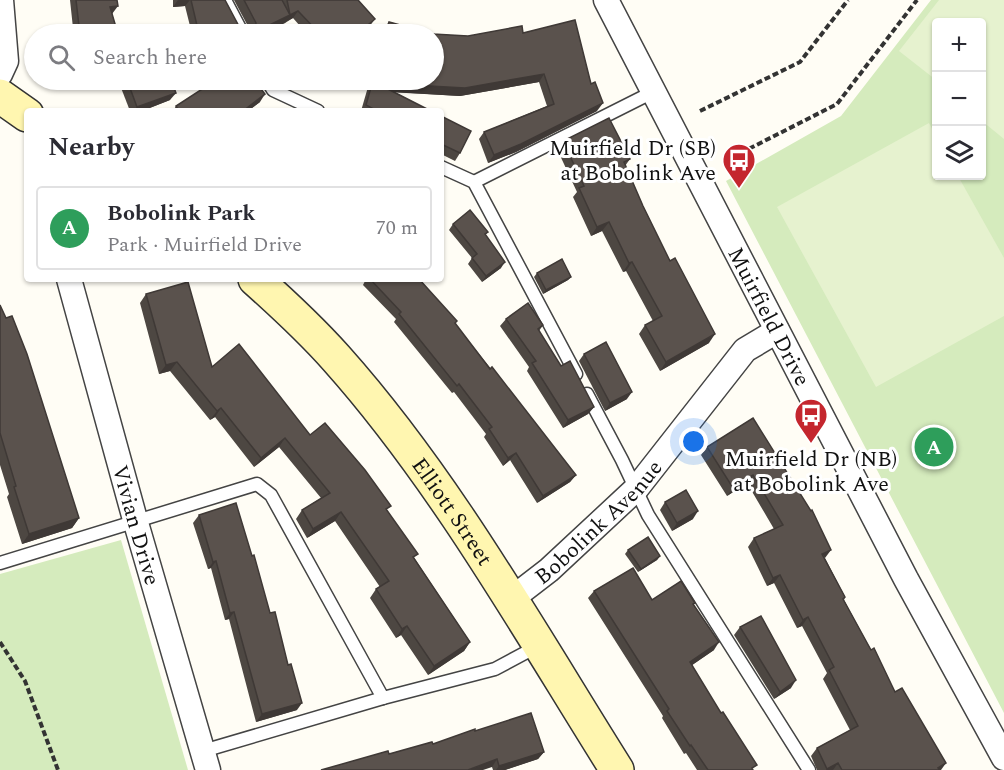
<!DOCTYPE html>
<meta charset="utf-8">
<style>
body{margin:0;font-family:Spectral,serif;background:#f7f7f7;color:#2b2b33}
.controls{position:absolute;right:18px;top:18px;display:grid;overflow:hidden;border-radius:6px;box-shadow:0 2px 4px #0004}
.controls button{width:54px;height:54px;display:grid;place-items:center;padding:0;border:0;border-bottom:2px solid #e1e1e2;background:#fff;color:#2b2b33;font:30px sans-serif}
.you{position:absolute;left:694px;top:442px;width:21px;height:21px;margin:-15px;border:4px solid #fff;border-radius:50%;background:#1a73e8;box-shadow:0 0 0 9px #1a73e833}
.badge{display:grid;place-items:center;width:39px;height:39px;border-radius:50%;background:#111827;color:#fff;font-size:20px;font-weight:700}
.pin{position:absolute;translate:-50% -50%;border:3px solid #fff;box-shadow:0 2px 6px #0006}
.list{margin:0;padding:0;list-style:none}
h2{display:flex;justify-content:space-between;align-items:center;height:78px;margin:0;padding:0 24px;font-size:26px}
h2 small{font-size:20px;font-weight:400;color:#7c7c81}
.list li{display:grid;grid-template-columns:39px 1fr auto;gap:18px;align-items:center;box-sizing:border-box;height:84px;margin:0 12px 12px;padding:0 12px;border:2px solid #e1e1e2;border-radius:6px}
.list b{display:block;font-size:22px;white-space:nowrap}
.list p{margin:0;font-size:20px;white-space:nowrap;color:#7c7c81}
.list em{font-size:20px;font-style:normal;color:#7c7c81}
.icon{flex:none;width:33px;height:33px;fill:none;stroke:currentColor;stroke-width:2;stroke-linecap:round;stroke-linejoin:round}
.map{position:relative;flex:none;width:1004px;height:770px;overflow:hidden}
.search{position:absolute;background:#fff;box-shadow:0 2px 4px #0004;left:24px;top:24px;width:420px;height:66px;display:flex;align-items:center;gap:15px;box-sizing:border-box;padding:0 21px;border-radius:33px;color:#7c7c81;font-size:22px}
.panel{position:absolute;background:#fff;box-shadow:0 2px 4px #0004;left:24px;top:108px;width:420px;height:174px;border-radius:6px}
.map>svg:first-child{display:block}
</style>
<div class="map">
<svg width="1004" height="770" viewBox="0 0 1004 770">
<rect width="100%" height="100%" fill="#fffdf5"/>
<!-- green -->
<g fill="#d5ebbd" fill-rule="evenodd">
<path d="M931,0H1004V713L726,181L841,116ZM936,22H982V176H936Z"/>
<path d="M121,540L188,770H0V574Z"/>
</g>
<!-- pitch -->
<g fill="#e6f2cf">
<path d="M939,0H1004V139L982,121V22H936V80L899,51Z"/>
<path d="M929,123L936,136V176H958L1004,258V316L876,387L777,207Z"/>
</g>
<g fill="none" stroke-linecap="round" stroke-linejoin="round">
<defs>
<g id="lane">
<path d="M225,0L243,34"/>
<path d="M267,80L273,90L318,111"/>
<path d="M441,167L474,182L576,374"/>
<path d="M474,182L653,92"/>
<path d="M587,394L622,460L648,515L809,770"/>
<path d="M0,563L257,484L271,495L383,698"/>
<path d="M203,751L383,698L495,669L538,646"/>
</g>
<g id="street">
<path id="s1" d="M606,0L906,579L1004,758"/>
<path d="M0,74L6,61L1,0"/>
<path id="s2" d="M69,279L136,523L208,770"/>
<path id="s3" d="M510,600L549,570L636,489L745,350L777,331"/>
</g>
<g id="secondary">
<path d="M0,96L27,115"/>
<path id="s4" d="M255,279C283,304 311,330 336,358C445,480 530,632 617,770"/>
</g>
</defs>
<!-- lane casing -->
<use href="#lane" stroke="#444" stroke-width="15"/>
<!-- street casing -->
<use href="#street" stroke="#444" stroke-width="27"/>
<!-- secondary casing -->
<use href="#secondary" stroke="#333" stroke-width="36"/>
<!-- path -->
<g stroke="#333" stroke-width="4" stroke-dasharray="6 3" stroke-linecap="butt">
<path d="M700,111L800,62L848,0"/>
<path d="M725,161L837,104L917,0"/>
<path d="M0,642L25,681L58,770"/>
</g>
<!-- lane -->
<use href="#lane" stroke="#fff" stroke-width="12"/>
<!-- street -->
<use href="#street" stroke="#fff" stroke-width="24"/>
<!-- secondary -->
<use href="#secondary" stroke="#fff6b0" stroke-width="33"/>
</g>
<!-- wall -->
<g fill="#4d4742">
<path d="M70,0H117L112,14L118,34H67L72,28H73Z"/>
<path d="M173,0H225L241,30L247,34H192L185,6L173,7Z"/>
<path d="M234,0H358L369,27L360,34H307L293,18L285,23L250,33V30Z"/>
<path d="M389,22L433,34L468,36L523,33L597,111L516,152L488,163L479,139L484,132L547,106L539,82L460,96L394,92L431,111H361L370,80H434V34H382L383,30Z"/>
<path d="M118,80H171L170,100L142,111H130Z"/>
<path d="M260,102L248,111H173L176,106Z"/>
<path d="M441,116L460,153L455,161L441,154Z"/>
<path d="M563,141L630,159L625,166L643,206L709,343L660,371L639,334L645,325L653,321L626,271L623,272L602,231L591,236L573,197L577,192L557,149Z"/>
<path d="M453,224L488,232L485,235L501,268L482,282L468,264L472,258L449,230Z"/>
<path d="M537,273L571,277L568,280L543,294L534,277Z"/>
<path d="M363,279H419L576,475L570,482L537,503L510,460L503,466L484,437L486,434L454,392L452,393L394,322L396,319L363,285L365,281Z"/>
<path d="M146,294L212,367L310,435L387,510L415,559L470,642L464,651L428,675L401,635L396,638L370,598L376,589L380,587L335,521L307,538L296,519L302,510L321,498L279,447L254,467L215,417L210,420L170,371L159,374L140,303Z"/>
<path d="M0,305L79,518L72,528L22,544L7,497L9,494L0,465Z"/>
<path d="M506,319L543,325L539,331L561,366L594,407L588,414L563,428L527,371L529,367L500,326Z"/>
<path d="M584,354L627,399L605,411L579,361Z"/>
<path d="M753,418L845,597L844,600L871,650L941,770H817L811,756L817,748L850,730L823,679L827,673L802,626L797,628L774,583L767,586L748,547L754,538L774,529L747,483L727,496L701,455L707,447Z"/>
<path d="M665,502L693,519L672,531L660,510Z"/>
<path d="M199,515L297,710L256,722L229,619L225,620L211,568L208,569L193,523Z"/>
<path d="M628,550L660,556L657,560L638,572L625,554Z"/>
<path d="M594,591L652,600L693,605L714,650L692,665L753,770H697L686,753L684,754L662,718L663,716L588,598Z"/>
<path d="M740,627L791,688L774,699L734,635Z"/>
<path d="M475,731L544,752L538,759L505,770H493L492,767L389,754L433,744Z"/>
</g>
<!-- shaded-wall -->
<g fill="#3f3936">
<path d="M178,0H190L185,6L173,7Z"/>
<path d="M118,6L112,14L110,7Z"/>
<path d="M298,11L293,18L285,22L290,15Z"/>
<path d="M290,15L285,23L261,34H251Z"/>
<path d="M375,19L369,27L360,34H357Z"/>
<path d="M544,74L539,82L460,96L371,91L376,83Z"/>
<path d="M176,93L170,100L142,111H134L137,107Z"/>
<path d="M265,94L260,102L248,111H243Z"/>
<path d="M603,103L597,111L516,152L488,163L494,155Z"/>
<path d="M609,222L602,231L591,236L597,227Z"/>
<path d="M505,262L501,268L482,282L486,276Z"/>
<path d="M632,262L626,271L623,272L629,263Z"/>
<path d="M571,277L568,280L543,294L546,290Z"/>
<path d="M715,334L709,343L660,371L666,362Z"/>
<path d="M177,362L170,371L159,374L166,365Z"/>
<path d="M632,392L627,399L605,411L610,403Z"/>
<path d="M594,407L588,414L563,428L568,420Z"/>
<path d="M221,408L215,417L210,420L217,411Z"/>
<path d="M285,438L279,447L254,467L261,458Z"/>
<path d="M516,453L510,460L503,466L508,458Z"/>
<path d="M576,475L570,482L537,503L543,496Z"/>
<path d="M753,475L747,483L727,496L733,488Z"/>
<path d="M698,511L693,519L672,531L677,523Z"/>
<path d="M341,512L335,521L307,538L313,529Z"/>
<path d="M79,518L72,528L22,544L29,534Z"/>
<path d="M831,550L825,558L822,554Z"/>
<path d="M660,556L657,560L638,572L641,569Z"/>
<path d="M216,561L211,568L208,569L213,562Z"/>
<path d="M780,575L774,583L767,586L773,578Z"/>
<path d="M234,612L229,619L225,620L230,613Z"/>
<path d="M808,617L802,626L797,628L803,620Z"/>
<path d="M407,626L401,635L396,638L402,629Z"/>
<path d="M470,642L464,651L428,675L434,666Z"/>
<path d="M719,642L714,650L685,670L690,662Z"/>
<path d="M796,680L791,688L774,699L780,692Z"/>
<path d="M302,703L297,710L256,722L262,714Z"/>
<path d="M544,752L538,759L505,770H496L499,766Z"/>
<path d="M497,759L492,767L483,770H468Z"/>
<path d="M838,763L833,770H826L827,769Z"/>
<path d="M946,763L941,770H936L938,768Z"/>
</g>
<!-- building -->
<g fill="#5a524d" stroke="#3f3936" stroke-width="1.5">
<path d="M76,0H117L118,6L110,7L118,34H73L72,28L79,26Z"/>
<path d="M191,0H225L241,30L247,34H208V33L199,34Z"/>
<path d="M244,0H282L290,15L251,34H248L255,31L256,23Z"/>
<path d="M287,0H358L375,19L357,34H320L298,11L290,15Z"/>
<path d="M575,20L591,84L595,82L603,103L521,144L494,155L484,132L554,104L544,74L465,88L376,83L431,111H377L366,105L373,80H434V34H385L389,22L433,34L468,36L522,26L523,33Z"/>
<path d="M127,80H171L176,93L137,107Z"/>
<path d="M216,80H254L265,94L243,111H179L176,106Z"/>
<path d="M441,116L471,131L460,153L441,144Z"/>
<path d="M609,118L630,159L624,162L643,206L670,261L675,258L715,334L666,362L645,325L662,316L632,262L629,263L609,222L597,227L579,188L584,186L563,141Z"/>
<path d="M470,210L488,232L485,234L505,262L486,276L472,258L477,254L453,224Z"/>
<path d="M562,259L571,277L546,290L537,273Z"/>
<path d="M370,279H419L457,321L455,323L490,369L492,367L576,475L543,496L516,453L508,458L489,429L492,427L459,384L457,386L399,314L401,312Z"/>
<path d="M188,282L212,367L239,344L310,435L325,423L365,470L391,506L386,509L418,554L413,557L470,642L434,666L407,626L402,629L376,589L389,581L341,512L313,529L302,510L330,493L285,438L261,458L221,408L217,411L177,362L166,365L146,294Z"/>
<path d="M528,303L543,325L538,329L561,366L570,361L594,407L568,420L532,363L536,361L506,319Z"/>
<path d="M0,305L6,318L12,316L27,354L79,518L29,534L14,487L16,486L0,433Z"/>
<path d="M606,342L632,392L610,403L584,354Z"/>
<path d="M753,418L811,511L812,510L831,550L822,554L845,597L843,599L871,650L874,648L895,692L902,688L946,763L938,768L940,770H842L838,763L827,769L817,748L858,726L829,670L834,667L808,617L803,620L780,575L773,578L754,538L783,525L753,475L733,488L707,447Z"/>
<path d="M686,490L698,511L677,523L665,502Z"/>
<path d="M236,503L252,556L254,555L270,613L275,612L288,665L291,664L302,703L262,714L234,612L230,613L216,561L213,562L199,515Z"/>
<path d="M648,537L660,556L641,569L628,550Z"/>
<path d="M633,568L652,600L681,581L695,603L693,604L719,642L690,662L721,713L723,712L757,765L752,768L753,770H708L691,745L690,746L667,711L669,709L594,591Z"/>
<path d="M761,616L796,680L780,692L740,627Z"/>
<path d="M531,713L544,752L499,766L497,759L468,770H321L388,751L389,754L432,742L433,744L475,729V731Z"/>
</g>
<!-- icons -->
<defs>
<symbol id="bus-pin" viewBox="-11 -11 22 30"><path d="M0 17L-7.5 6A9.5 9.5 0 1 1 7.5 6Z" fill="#c4262e" stroke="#fff"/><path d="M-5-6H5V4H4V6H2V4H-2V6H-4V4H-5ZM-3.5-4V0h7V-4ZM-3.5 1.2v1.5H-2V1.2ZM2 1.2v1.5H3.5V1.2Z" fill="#fff"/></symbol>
</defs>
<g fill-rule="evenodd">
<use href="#bus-pin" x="720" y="141" width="38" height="52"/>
<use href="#bus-pin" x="792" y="396" width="38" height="52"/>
</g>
<g text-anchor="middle" stroke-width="6" stroke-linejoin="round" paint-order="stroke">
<!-- poi labels -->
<g font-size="22" fill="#111" stroke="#fff" text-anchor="end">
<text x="716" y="155">Muirfield Dr (SB)<tspan x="716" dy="25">at Bobolink Ave</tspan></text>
<text x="811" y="466" text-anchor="middle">Muirfield Dr (NB)<tspan x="811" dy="25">at Bobolink Ave</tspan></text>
</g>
<!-- street labels -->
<g font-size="22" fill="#111" stroke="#fff">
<text dy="8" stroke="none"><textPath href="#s1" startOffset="356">Muirfield Drive</textPath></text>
<text dy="8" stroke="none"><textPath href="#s4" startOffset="306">Elliott Street</textPath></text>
<text dy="8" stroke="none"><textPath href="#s3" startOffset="118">Bobolink Avenue</textPath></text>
<text dy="8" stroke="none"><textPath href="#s2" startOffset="255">Vivian Drive</textPath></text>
</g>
</g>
</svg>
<div class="controls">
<button>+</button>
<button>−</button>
<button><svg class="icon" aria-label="layers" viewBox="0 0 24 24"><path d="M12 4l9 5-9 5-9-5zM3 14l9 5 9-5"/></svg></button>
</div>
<div class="you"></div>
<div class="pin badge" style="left:934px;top:447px;background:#2e9e5b">A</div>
<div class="search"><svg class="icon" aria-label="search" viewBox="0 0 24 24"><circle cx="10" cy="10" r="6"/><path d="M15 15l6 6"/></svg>Search here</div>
<section class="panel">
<h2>Nearby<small></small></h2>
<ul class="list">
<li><span class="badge" style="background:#2e9e5b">A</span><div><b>Bobolink Park</b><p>Park · Muirfield Drive</p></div><em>70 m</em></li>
</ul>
</section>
</div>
